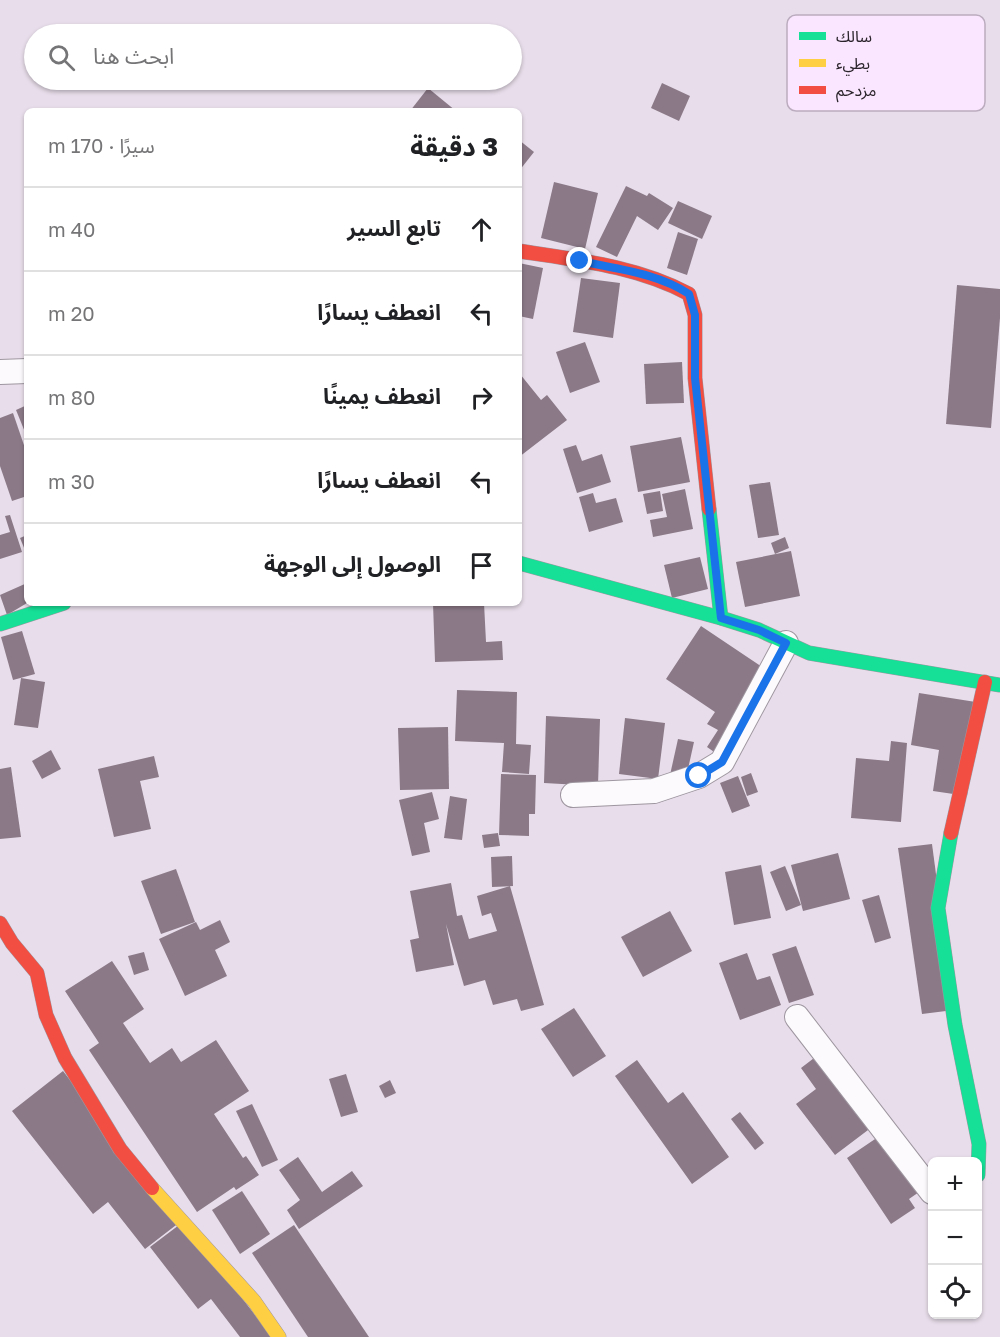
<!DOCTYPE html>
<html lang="ar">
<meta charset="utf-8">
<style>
body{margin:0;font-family:"Golos Text","Noto Sans Arabic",sans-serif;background:#f2f2f2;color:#202124;direction:rtl}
.controls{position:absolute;right:18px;bottom:18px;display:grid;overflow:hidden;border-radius:9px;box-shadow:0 2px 4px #0004}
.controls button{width:54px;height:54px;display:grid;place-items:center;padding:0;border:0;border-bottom:2px solid #e0e0e0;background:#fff;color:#202124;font:30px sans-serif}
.stop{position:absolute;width:18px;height:18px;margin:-14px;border:4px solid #1a73e8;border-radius:50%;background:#fff}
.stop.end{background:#1a73e8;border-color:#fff;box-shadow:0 2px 6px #0008}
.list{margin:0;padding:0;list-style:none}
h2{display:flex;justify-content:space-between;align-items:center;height:78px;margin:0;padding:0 24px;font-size:26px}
h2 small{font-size:20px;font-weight:400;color:#757577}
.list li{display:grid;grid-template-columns:39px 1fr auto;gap:18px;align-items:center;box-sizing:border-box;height:84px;padding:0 24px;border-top:2px solid #e0e0e0}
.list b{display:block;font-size:22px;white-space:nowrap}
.list em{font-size:20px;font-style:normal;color:#757577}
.icon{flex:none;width:33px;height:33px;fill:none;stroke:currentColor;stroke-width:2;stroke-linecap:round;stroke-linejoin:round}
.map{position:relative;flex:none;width:1000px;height:1337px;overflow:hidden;direction:ltr}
.search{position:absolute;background:#fff;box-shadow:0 2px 4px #0004;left:24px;top:24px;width:498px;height:66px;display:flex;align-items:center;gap:15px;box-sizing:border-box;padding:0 21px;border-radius:33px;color:#757577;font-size:22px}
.panel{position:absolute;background:#fff;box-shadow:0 2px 4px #0004;left:24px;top:108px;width:498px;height:498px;border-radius:9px;direction:rtl}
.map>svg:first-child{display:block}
</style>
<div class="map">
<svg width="1000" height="1337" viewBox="0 0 1000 1337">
<rect width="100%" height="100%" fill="#e8deeb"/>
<!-- building -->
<g fill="#8b7987">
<path d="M662,83L690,96L679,121L651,108Z"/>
<path d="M428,88L456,111H410Z"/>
<path d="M519,140L534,152L519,171Z"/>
<path d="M554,182L598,193L585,249L541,238Z"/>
<path d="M626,186L647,196L649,193L673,208L658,230L637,216L617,257L596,247Z"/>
<path d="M678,201L712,216L702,239L668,223Z"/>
<path d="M678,232L698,239L687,275L667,268Z"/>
<path d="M519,263L543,268L533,319L519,316Z"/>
<path d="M581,278L620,283L613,338L573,332Z"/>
<path d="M957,285L1000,289V318L991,428L946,424Z"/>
<path d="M585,342L600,382L570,393L556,352Z"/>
<path d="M682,362L684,403L646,404L644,364Z"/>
<path d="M520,374L541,400L547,395L567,420L519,457Z"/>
<path d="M27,405V437L16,410Z"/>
<path d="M13,413L27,454V496L12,501L0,466V418Z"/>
<path d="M681,437L690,482L638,492L630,446Z"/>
<path d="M576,445L582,461L602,454L611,482L577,493L563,449Z"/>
<path d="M770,482L779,535L758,538L749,485Z"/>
<path d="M685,489L693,529L653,537L650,520L667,517L662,494Z"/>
<path d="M660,491L663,511L647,514L643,494Z"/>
<path d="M593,493L596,503L616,498L623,522L589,532L579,497Z"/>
<path d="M10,515L22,552L0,559V535L10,532L5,516Z"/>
<path d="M27,535V555L20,538Z"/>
<path d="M785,537L789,548L775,554L771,543Z"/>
<path d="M791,551L800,596L745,607L736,562Z"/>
<path d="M700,557L708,589L672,598L664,565Z"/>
<path d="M27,583V603L7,615L0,595Z"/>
<path d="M433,603H484L486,642L502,641L503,660L435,662Z"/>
<path d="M701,626L771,673L717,754L707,747L718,730L707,724L715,712L666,679Z"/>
<path d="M22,631L35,674L13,680L1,637Z"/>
<path d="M21,678L45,682L38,728L14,725Z"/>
<path d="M457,690L517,692L516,744L531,745L529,774L502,772L504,743L455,741Z"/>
<path d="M919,693L982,703L967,796L933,791L939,750L911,745Z"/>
<path d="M546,716L600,719L598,786L544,783Z"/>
<path d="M625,718L665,723L658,779L619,774Z"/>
<path d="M448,727L449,789L400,790L398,728Z"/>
<path d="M678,739L694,742L686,778L670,775Z"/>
<path d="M891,741L907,743L901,822L851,818L856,758L889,761Z"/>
<path d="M51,750L61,769L42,779L32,761Z"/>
<path d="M154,756L159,777L140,781L151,829L114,837L98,769Z"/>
<path d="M11,767L21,837L0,839V769Z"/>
<path d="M751,773L758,792L747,796L741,777Z"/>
<path d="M501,774L536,775L535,814H529V836L499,835Z"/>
<path d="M738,776L750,806L732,813L720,783Z"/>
<path d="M432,792L439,819L424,823L430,852L412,856L399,800Z"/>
<path d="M450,796L467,799L462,840L444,838Z"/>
<path d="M498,833L500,846L484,848L482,835Z"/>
<path d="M932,844L954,1010L922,1014L898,848Z"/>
<path d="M838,853L850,899L803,911L791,865Z"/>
<path d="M512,856L513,886L492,887L491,857Z"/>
<path d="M761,865L771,918L734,925L725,872Z"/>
<path d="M785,866L801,905L786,911L770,872Z"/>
<path d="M176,869L195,922L161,934L141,881Z"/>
<path d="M451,883L457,916L462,915L469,939L497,931L491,913L482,916L477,896L510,886L544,1005L521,1011L517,999L493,1005L485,980L464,986L446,924L454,965L416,972L410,940L419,938L410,891Z"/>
<path d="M879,895L891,938L875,943L862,900Z"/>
<path d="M670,911L692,951L643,977L621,937Z"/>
<path d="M220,920L230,942L215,950L227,976L185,996L159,939L196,922L200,930Z"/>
<path d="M796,946L814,995L789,1003L772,954Z"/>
<path d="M144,952L149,970L134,975L128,956Z"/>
<path d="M747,953L757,980L770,976L781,1005L740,1020L719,963Z"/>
<path d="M112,961L144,1009L123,1023L150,1063L172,1048L181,1062L216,1040L249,1091L214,1114L243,1158L246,1156L259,1175L236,1190L234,1187L197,1212L89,1050L99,1043L65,991Z"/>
<path d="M574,1008L606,1056L573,1077L541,1029Z"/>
<path d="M818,1055L872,1127L835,1155L796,1104L816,1089L801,1068Z"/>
<path d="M637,1060L668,1103L683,1092L729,1157L692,1184L615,1076Z"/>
<path d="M63,1071L180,1222L145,1249L108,1202L93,1214L12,1111Z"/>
<path d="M346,1074L358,1112L341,1117L329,1079Z"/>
<path d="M390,1080L396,1093L385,1098L379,1086Z"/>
<path d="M252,1104L278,1160L262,1167L236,1111Z"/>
<path d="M740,1112L764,1143L755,1150L731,1119Z"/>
<path d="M884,1133L922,1190L909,1199L915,1208L891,1224L847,1158Z"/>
<path d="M298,1157L322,1192L352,1171L363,1186L299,1229L287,1210L300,1200L279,1170Z"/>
<path d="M242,1191L270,1234L240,1254L212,1210Z"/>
<path d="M183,1222L272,1337H240L211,1299L198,1309L150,1247Z"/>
<path d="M294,1225L369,1337H308L252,1253Z"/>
</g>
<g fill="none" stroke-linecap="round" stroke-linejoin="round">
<defs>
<g id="street">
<path d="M0,372L27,371"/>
<path d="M573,795L654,791L699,776L722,762L786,643"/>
<path d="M797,1017L932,1192"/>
</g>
<g id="fast">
<path d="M709,509L721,618"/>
<path d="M519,563L721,618L759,630L809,653L1000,685"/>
<path d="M0,624L64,603"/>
<path d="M951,833L938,908L955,1025L979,1144L978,1175"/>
</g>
<path id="slow" d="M152,1188L254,1301L279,1337"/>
<g id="jam">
<path d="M519,251C577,260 637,266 689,294L695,315V378L709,509"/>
<path d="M951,833L985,682"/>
<path d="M0,923L12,943L37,973L46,1015L65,1058L120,1149L152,1188"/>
</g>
</defs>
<!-- street casing -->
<use href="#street" stroke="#9e96a0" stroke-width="26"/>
<!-- fast casing -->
<use href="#fast" stroke="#9e96a0" stroke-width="15"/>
<!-- slow casing -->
<use href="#slow" stroke="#9e96a0" stroke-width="15"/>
<!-- jam casing -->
<use href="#jam" stroke="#9e96a0" stroke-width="15"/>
<!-- street -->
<use href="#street" stroke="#fcfafc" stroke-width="24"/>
<!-- fast -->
<use href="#fast" stroke="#16e098" stroke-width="14"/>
<!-- slow -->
<use href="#slow" stroke="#ffcf43" stroke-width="14"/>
<!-- jam -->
<use href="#jam" stroke="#f24e42" stroke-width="14"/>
</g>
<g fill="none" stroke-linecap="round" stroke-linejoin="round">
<!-- route -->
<path stroke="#1a73e8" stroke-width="8" d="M580,261C616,269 658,273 689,294L695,315V378L721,618L759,630L786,643L722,762L699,776"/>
</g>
<!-- legend -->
<rect x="787" y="15" width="198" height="96" rx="9" fill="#fae6fe" stroke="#bcacbf" stroke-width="1.5"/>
<rect x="799" y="32" width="27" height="8" fill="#16e098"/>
<rect x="799" y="59" width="27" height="8" fill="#ffcf43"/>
<rect x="799" y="86" width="27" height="8" fill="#f24e42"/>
<g font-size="16" fill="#2b242c">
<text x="836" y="42">سالك</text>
<text x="836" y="69">بطيء</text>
<text x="836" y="96">مزدحم</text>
</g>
</svg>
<div class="controls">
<button>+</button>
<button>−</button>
<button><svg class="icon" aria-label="locate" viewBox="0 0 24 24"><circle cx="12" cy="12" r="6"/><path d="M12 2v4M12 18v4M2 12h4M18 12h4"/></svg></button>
</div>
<div class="stop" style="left:699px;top:776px"></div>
<div class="stop end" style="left:580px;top:261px"></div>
<div class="search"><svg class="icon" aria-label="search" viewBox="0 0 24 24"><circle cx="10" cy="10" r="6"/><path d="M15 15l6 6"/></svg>ابحث هنا</div>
<section class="panel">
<h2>3 دقيقة<small>سيرًا · 170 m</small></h2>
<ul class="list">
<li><svg class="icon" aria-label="ahead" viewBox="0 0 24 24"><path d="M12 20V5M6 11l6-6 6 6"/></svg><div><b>تابع السير</b></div><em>40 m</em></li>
<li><svg class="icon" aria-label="left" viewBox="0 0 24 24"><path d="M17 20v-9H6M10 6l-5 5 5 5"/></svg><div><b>انعطف يسارًا</b></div><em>20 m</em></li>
<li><svg class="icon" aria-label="right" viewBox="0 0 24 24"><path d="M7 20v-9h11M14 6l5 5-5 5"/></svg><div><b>انعطف يمينًا</b></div><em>80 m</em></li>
<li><svg class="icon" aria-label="left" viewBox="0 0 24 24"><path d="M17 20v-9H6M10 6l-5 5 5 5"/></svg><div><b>انعطف يسارًا</b></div><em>30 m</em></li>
<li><svg class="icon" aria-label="arrive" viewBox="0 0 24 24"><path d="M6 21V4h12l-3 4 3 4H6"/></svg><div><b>الوصول إلى الوجهة</b></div></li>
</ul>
</section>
</div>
